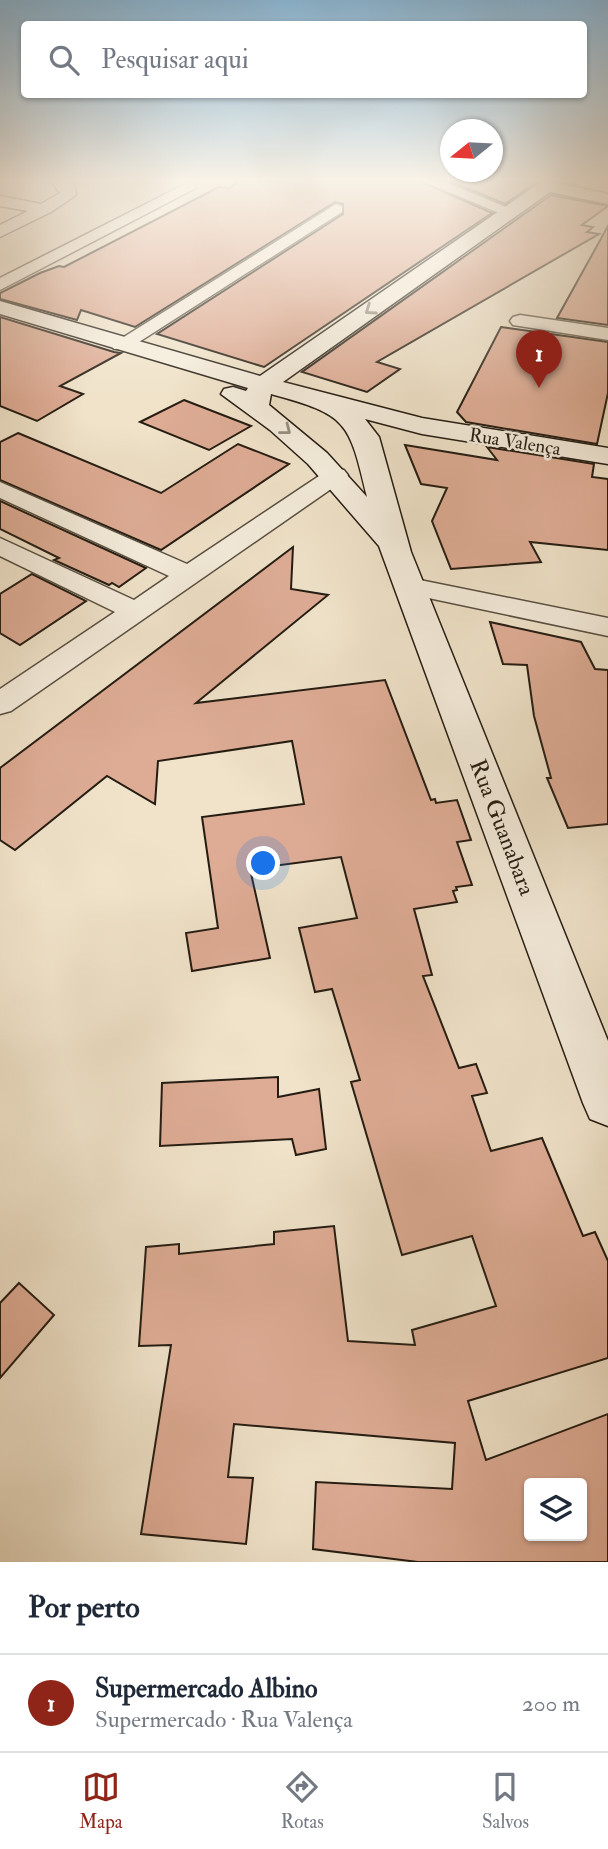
<!DOCTYPE html>
<html lang="pt">
<meta charset="utf-8">
<style>
body{margin:0;font-family:"IM FELL Double Pica",serif;background:#f6f6f7;color:#1f2937}
.controls{position:absolute;right:21px;bottom:21px;display:grid;overflow:hidden;border-radius:7px;box-shadow:0 2px 5px #0004}
.controls button{width:63px;height:63px;display:grid;place-items:center;padding:0;border:0;border-bottom:2px solid #e0e1e3;background:#fff;color:#1f2937;font:35px sans-serif}
.compass{position:absolute;left:440px;top:119px;width:63px;height:63px;border-radius:50%;background:#fff;box-shadow:0 2px 5px #0004;rotate:252deg}
.you{position:absolute;left:264px;top:864px;width:24px;height:24px;margin:-18px;border:5px solid #fff;border-radius:50%;background:#1a73e8;box-shadow:0 0 0 10px #1a73e833}
.badge{display:grid;place-items:center;width:46px;height:46px;border-radius:50%;background:#8f2418;color:#fff;font-size:23px;font-weight:700}
.pin{position:absolute;translate:-50% -58px;filter:drop-shadow(0 2px 4px #0008)}
.pin::after{content:'';position:absolute;top:37px;width:24px;height:21px;background:inherit;clip-path:polygon(0 0,100% 0,50% 100%)}
.list{margin:0;padding:0;list-style:none}
h2{display:flex;justify-content:space-between;align-items:center;height:91px;margin:0;padding:0 28px;font-size:30px}
h2 small{font-size:23px;font-weight:400;color:#747a83}
.list li{display:grid;grid-template-columns:46px 1fr auto;gap:21px;align-items:center;box-sizing:border-box;height:98px;padding:0 28px;border-top:2px solid #e0e1e3}
.list b{display:block;font-size:26px;white-space:nowrap}
.list p{margin:0;font-size:23px;white-space:nowrap;color:#747a83}
.list em{font-size:23px;font-style:normal;color:#747a83}
.icon{flex:none;width:38px;height:38px;fill:none;stroke:currentColor;stroke-width:2;stroke-linecap:round;stroke-linejoin:round}
.map{position:relative;flex:none;width:608px;height:1562px;overflow:hidden}
.search{position:absolute;background:#fff;box-shadow:0 2px 5px #0004;left:21px;right:21px;top:21px;height:77px;display:flex;align-items:center;gap:18px;box-sizing:border-box;padding:0 24px;border-radius:7px;color:#747a83;font-size:26px}
.sheet{height:189px;background:#fff}
nav{display:flex;justify-content:space-around;align-items:center;box-sizing:border-box;height:98px;border-top:2px solid #e0e1e3;background:#fff;font-size:19px;color:#747a83}
nav a{display:grid;justify-items:center;gap:4px}
nav .on{color:#8f2418}
.map>svg:first-child{display:block}
</style>
<div class="map">
<svg width="608" height="1562" viewBox="0 0 608 1562">
<rect width="100%" height="100%" fill="#f0e3ca"/>
<filter id="stains"><feTurbulence type="fractalNoise" baseFrequency=".00286" numOctaves="4"/><feColorMatrix values="0 0 0 0 .2 0 0 0 0 .09 0 0 0 0 .02 0 0 0 .5 -.17"/></filter>
<radialGradient id="worn" r=".72"><stop offset=".6" stop-color="#630" stop-opacity="0"/><stop offset="1" stop-color="#630" stop-opacity=".3"/></radialGradient>
<!-- building -->
<g fill="#deac95" stroke="#241c12" stroke-width="2" fill-rule="evenodd">
<path d="M239,181H420L492,213L264,367L157,334L343,214V204L335,202L135,327L81,310L77,320L0,299V293L40,273L59,266L64,267L219,187L230,188Z"/>
<path d="M450,181H538L505,204Z"/>
<path d="M551,195L608,206L582,225L593,227L587,232L599,234L377,362L400,369L367,392L302,372Z"/>
<path d="M608,226V325L557,318Z"/>
<path d="M0,317L114,352L121,353L60,386L83,394L37,421L0,406Z"/>
<path d="M501,327L608,342V393L597,444L466,422L457,412Z"/>
<path d="M184,400L251,426L209,450L140,422Z"/>
<path d="M18,433L161,493L238,444L289,464L161,550L0,480V442Z"/>
<path d="M405,445L497,460L487,447L594,464L592,477L608,479V550L530,542L541,562L451,569L432,521L447,488L421,484Z"/>
<path d="M0,501L146,568L119,587L112,583L109,585L54,560L59,558L0,529Z"/>
<path d="M293,547L291,589L328,595L196,703L385,680L431,800L435,799L436,803L457,800L471,840L457,842L472,885L456,887L457,890L453,891L457,902L414,909L432,975L423,976L459,1068L476,1064L487,1093L472,1096L491,1151L542,1138L583,1236L595,1232L608,1261V1358L468,1401L486,1460L608,1414V1562H418L313,1549L316,1482L452,1489L455,1443L234,1424L228,1477L253,1478L246,1544L141,1534L171,1345L139,1346L146,1247L179,1244V1254L274,1244V1232L334,1226L348,1341L415,1345L412,1330L496,1306L472,1236L402,1255L351,1082L360,1080L332,989L315,992L299,928L357,918L341,857L250,869L270,958L192,971L186,933L218,928L202,817L304,804L292,741L158,761L155,804L107,776L15,850L0,840V768ZM529,1483H582V1536H529Z"/>
<path d="M32,574L86,601L20,645L0,633V594Z"/>
<path d="M490,622L581,642L595,669L608,670V824L568,828L547,778H551L534,716L527,665L503,664Z"/>
<path d="M278,1077V1097L319,1089L326,1149L296,1155L292,1139L160,1146L162,1083Z"/>
<path d="M19,1283L54,1315L0,1378V1303Z"/>
</g>
<g fill="none" stroke-linecap="round" stroke-linejoin="round">
<defs>
<g id="minor">
<path d="M51,181H68L75,187L76,195L51,212L0,237V225L28,211L0,206V196L41,204L60,193Z"/>
<path d="M422,181H443L518,212L510,217L504,215Z"/>
<path d="M189,182L196,186L194,189L0,290V278Z"/>
<path d="M336,204L342,206V212L128,349H114L111,345Z"/>
<path d="M520,315L608,328V340L513,325L510,321L513,317Z"/>
<path d="M336,468L344,470L348,475L344,480L11,711L0,714V689L115,612L0,556V538L134,600L169,576L0,498V482L187,564L328,470Z"/>
<path d="M410,578L608,618V636L400,592L396,586L400,580Z"/>
</g>
<path id="secondary" d="M549,181L608,194V204L550,192L283,382L422,418L608,448V464L422,434L365,419L379,437L411,552L608,1041V1126L590,1119L583,1103L379,546L308,464L270,430L221,394L224,389L233,387L246,391L248,388L0,314V301L260,376L541,182ZM271,394C348,415 349,421 367,497L327,453L269,405Z"/>
</defs>
<!-- minor casing -->
<use href="#minor" stroke="#574e40" stroke-width="3"/>
<!-- secondary casing -->
<use href="#secondary" stroke="#241c12" stroke-width="3"/>
<!-- minor -->
<use href="#minor" fill="#f5eddd" fill-rule="evenodd"/>
<!-- secondary -->
<use href="#secondary" fill="#f5eddd" fill-rule="evenodd"/>
</g>
<!-- one-way arrows -->
<defs><path id="oneway-chevron" d="M-2-3.5L2.5 0L-2 3.5" fill="none" stroke-width="1.6" stroke-linecap="round" stroke-linejoin="round" transform="scale(1.75)"/></defs>
<g stroke="#978f82">
<use href="#oneway-chevron" transform="translate(370 310) rotate(145)"/>
<use href="#oneway-chevron" transform="translate(286 430) rotate(38)"/>
</g>
<!-- sky -->
<linearGradient id="sky" x2="0" y2="1"><stop stop-color="#8ab8d8"/><stop offset="0.45" stop-color="#f8f2e7"/><stop offset="1" stop-color="#f8f2e7" stop-opacity="0"/></linearGradient>
<rect width="608" height="400" fill="url(#sky)"/>
<g text-anchor="middle" stroke-width="5" stroke-linejoin="round" paint-order="stroke">
<!-- far-street labels -->
<g font-size="19" fill="#241c12" stroke="#f5eddd">
<text transform="translate(515 441) rotate(9)" y="7">Rua Valença</text>
</g>
<!-- street labels -->
<g font-size="23" fill="#241c12" stroke="#f5eddd">
<text transform="translate(503 827) rotate(69)" y="8">Rua Guanabara</text>
</g>
</g>
<rect width="100%" height="100%" filter="url(#stains)"/>
<rect width="100%" height="100%" fill="url(#worn)"/>
</svg>
<div class="controls">
<button><svg class="icon" aria-label="layers" viewBox="0 0 24 24"><path d="M12 4l9 5-9 5-9-5zM3 14l9 5 9-5"/></svg></button>
</div>
<svg class="compass" viewBox="-18 -18 36 36"><path d="M0-13l5 13h-10z" fill="#e53935"/><path d="M0 13l5-13h-10z" fill="#747a83"/></svg>
<div class="you"></div>
<div class="pin badge" style="left:539px;top:388px">1</div>
<div class="search"><svg class="icon" aria-label="search" viewBox="0 0 24 24"><circle cx="10" cy="10" r="6"/><path d="M15 15l6 6"/></svg>Pesquisar aqui</div>
</div>
<section class="sheet">
<h2>Por perto<small></small></h2>
<ul class="list">
<li><span class="badge">1</span><div><b>Supermercado Albino</b><p>Supermercado · Rua Valença</p></div><em>200 m</em></li>
</ul>
</section>
<nav>
<a class="on"><svg class="icon" aria-label="map" viewBox="0 0 24 24"><path d="M3 6l6-2 6 2 6-2v14l-6 2-6-2-6 2zM9 4v14M15 6v14"/></svg>Mapa</a>
<a><svg class="icon" aria-label="directions" viewBox="0 0 24 24"><path d="M12 3l9 9-9 9-9-9zM9 14v-3h6M13 9l2 2-2 2"/></svg>Rotas</a>
<a><svg class="icon" aria-label="saved" viewBox="0 0 24 24"><path d="M7 4h10v16l-5-4-5 4z"/></svg>Salvos</a>
</nav>
